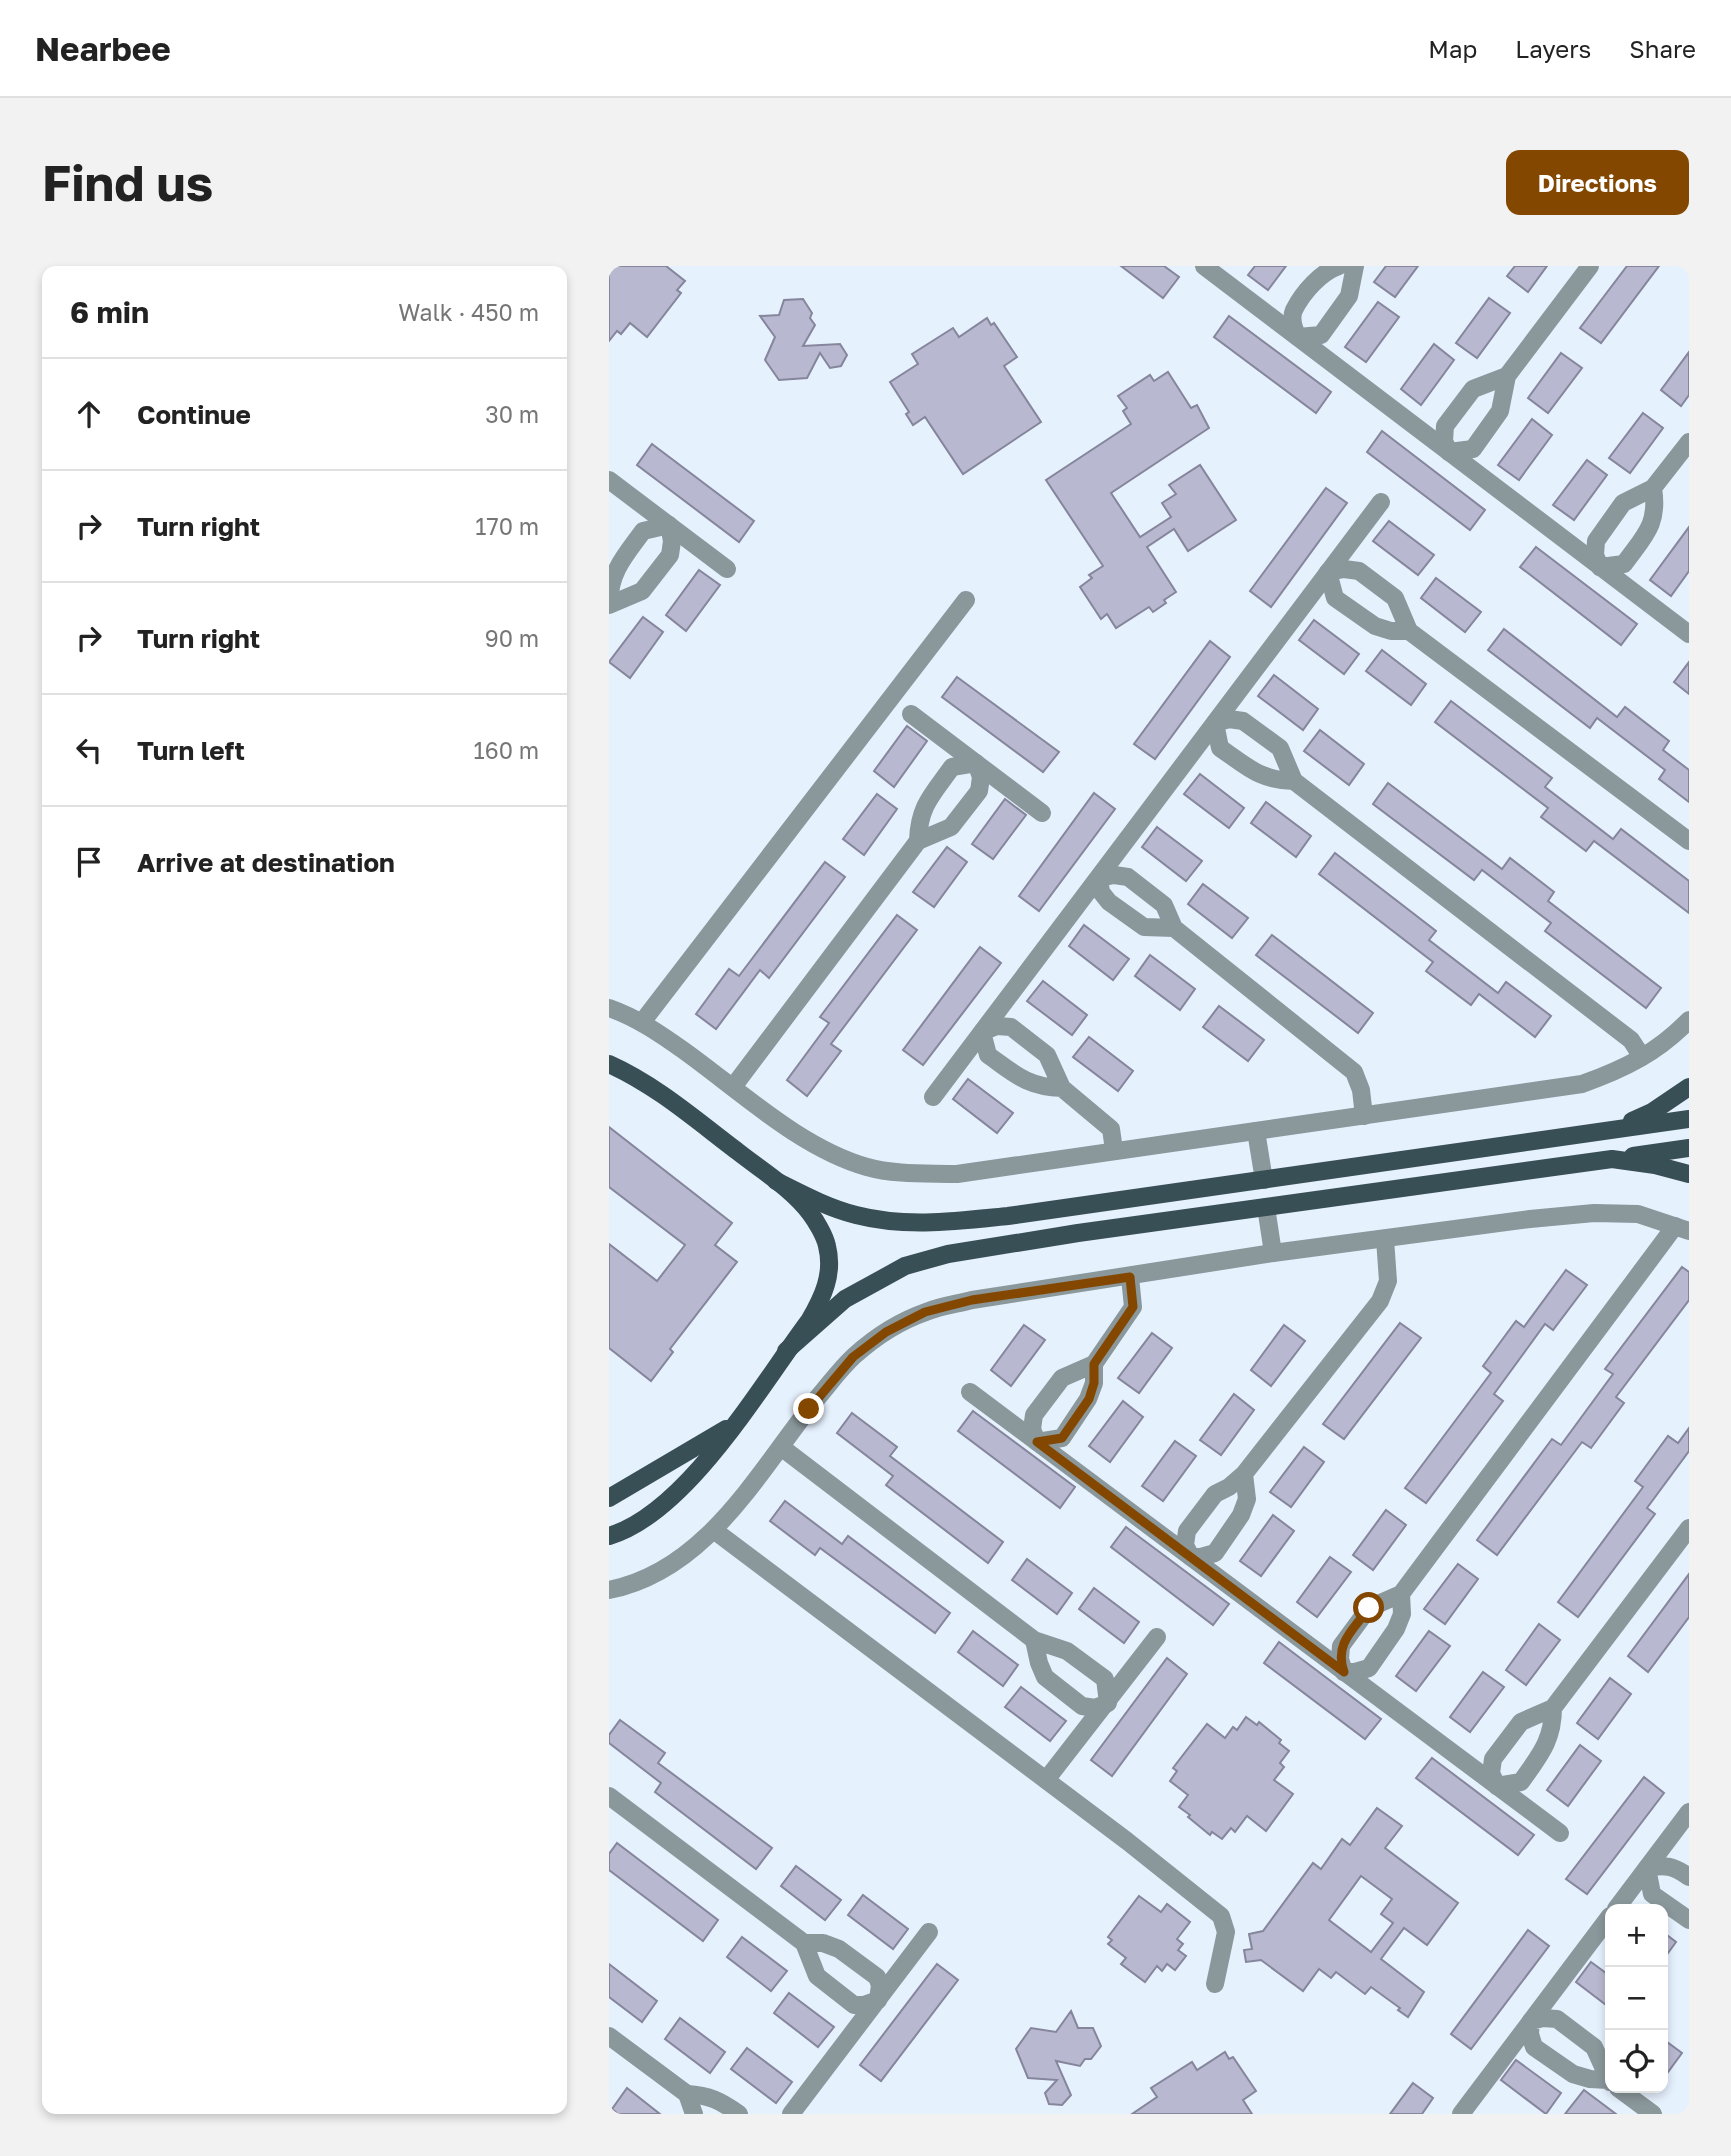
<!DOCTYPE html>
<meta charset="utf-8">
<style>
body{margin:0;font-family:"Golos Text",sans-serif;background:#f2f2f2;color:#222}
.controls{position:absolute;right:21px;bottom:21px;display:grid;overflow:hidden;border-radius:14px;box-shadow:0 4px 10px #0003}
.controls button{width:63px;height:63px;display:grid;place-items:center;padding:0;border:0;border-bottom:2px solid #e0e0e0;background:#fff;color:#222;font:35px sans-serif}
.stop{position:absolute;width:21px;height:21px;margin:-16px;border:5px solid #834700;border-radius:50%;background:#fff}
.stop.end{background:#834700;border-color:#fff;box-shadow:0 2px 7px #0008}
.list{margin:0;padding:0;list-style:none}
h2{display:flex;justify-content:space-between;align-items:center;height:91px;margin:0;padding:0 28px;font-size:30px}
h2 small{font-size:23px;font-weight:400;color:#767676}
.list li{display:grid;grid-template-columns:46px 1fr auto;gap:21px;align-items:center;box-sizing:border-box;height:112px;padding:0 28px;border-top:2px solid #e0e0e0}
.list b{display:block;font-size:26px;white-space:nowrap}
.list em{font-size:23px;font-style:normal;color:#767676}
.icon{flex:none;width:38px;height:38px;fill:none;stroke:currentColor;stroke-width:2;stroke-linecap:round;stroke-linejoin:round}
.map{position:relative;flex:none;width:1080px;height:1848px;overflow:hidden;border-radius:14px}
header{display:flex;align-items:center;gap:42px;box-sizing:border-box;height:98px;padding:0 35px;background:#fff;border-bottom:2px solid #e0e0e0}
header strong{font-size:33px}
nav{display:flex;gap:38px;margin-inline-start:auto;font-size:24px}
.intro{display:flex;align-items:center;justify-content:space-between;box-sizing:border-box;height:168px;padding:0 42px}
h1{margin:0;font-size:49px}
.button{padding:18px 32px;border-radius:14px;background:#834700;color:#fff;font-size:24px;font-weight:700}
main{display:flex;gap:42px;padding:0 42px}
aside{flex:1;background:#fff;border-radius:14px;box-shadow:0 4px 10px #0003}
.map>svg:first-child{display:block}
</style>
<header>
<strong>Nearbee</strong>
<nav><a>Map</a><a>Layers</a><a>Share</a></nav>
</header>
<div class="intro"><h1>Find us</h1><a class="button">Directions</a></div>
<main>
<aside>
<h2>6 min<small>Walk · 450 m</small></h2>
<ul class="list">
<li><svg class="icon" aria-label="ahead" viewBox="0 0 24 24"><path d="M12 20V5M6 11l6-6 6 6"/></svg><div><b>Continue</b></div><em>30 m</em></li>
<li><svg class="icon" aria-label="right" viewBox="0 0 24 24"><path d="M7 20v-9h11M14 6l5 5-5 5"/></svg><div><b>Turn right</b></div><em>170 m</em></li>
<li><svg class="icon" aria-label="right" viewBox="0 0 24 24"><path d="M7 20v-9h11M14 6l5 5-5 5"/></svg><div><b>Turn right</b></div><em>90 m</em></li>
<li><svg class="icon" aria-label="left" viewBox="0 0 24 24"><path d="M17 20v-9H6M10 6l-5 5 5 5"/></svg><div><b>Turn left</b></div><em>160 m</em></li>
<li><svg class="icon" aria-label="arrive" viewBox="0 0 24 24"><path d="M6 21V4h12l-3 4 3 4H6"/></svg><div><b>Arrive at destination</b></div></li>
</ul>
</aside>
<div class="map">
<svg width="1080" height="1848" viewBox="0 0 1080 1848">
<rect width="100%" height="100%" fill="#e6f1fe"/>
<!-- building -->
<g fill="#b8b8d0" stroke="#85859c" stroke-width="2" fill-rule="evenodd">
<path d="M0,0H57L76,15L68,24L72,27L38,71L21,57L12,68L8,65L0,75Z"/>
<path d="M512,0H555L570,11L554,32Z"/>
<path d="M646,0H677L659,24L639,9Z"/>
<path d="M777,0H809L786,31L765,16Z"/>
<path d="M906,0H938L919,26L898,10Z"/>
<path d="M1018,0H1050L992,77L971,62Z"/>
<path d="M880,32L901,47L868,92L847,77Z"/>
<path d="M194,33L203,47L201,52L206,59L194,80L231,78L238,89L232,100L221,102L211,87L198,112L170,114L156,94L166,71L151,50L170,49L175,34Z"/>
<path d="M769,36L790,51L757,96L736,81Z"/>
<path d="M620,50L722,126L707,147L605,71Z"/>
<path d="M378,52L382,59L385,57L408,91L395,100L432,156L354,208L316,151L304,159L297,148L300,146L281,116L309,98L303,88L344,62L350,71Z"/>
<path d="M825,78L845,94L812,139L792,123Z"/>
<path d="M1080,86V129L1072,140L1052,124Z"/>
<path d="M952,87L973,102L939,147L919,132Z"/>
<path d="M559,106L582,142L588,139L600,162L502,227L531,271L562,251L553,237L567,228L560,219L591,199L627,254L579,285L565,263L538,281L567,326L555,334L557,337L544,346L540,341L507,362L498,348L492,353L471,321L483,312L480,309L494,300L437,214L522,158L514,145L518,142L509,130L541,109L545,115Z"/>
<path d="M1034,147L1054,162L1021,207L1000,192Z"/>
<path d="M923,153L943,169L910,214L889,199Z"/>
<path d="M773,165L876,244L861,264L758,186Z"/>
<path d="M43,178L145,255L130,276L28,199Z"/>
<path d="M978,194L998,209L965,254L944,239Z"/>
<path d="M717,222L738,237L662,341L641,325Z"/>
<path d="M780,255L825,289L809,309L764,275Z"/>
<path d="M1080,261V305L1062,330L1041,314Z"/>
<path d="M927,281L1028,358L1012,379L911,301Z"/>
<path d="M90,304L111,319L77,365L57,349Z"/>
<path d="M827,312L872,346L856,366L812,332Z"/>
<path d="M34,351L54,366L21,412L0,396Z"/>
<path d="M705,354L750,388L735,408L690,374Z"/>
<path d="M895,363L1008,451L1016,441L1060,475L1054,484L1080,504V536L1050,513L1056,504L988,452L981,462L879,384Z"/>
<path d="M601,375L621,391L546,493L525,478Z"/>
<path d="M773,384L817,418L802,439L757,405Z"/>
<path d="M1080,396V428L1065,416Z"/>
<path d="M665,409L709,443L694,464L649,430Z"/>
<path d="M348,411L450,486L434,506L333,431Z"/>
<path d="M842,435L943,512L936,521L1004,573L1012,563L1080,615V647L985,575L977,585L932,551L939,542L826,456Z"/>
<path d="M298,460L318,475L285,521L265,505Z"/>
<path d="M711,464L755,498L740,519L695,485Z"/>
<path d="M591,508L635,542L620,562L575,528Z"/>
<path d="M779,517L893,603L901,592L945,626L939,635L1052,722L1037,742L936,665L942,657L873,604L865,614L764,538Z"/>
<path d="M485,527L506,543L430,645L410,630Z"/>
<path d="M268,528L288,543L255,589L234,573Z"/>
<path d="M396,533L417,549L384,593L363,578Z"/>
<path d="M657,536L702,570L687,591L642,557Z"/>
<path d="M548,561L593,595L577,615L533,581Z"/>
<path d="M338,581L358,596L325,641L304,626Z"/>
<path d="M726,587L827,665L820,674L889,727L897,716L942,750L926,771L870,728L862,739L817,705L824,696L710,608Z"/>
<path d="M216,596L236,611L160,712L151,704L107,763L87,748L120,703L130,710Z"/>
<path d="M594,618L639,652L623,672L579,638Z"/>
<path d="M288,649L308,664L222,778L232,785L198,830L178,814L220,757L211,751Z"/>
<path d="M475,659L520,693L504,714L460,680Z"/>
<path d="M663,669L764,747L749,767L647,689Z"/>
<path d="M371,681L392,697L314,799L294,784Z"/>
<path d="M541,689L586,723L571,744L526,710Z"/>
<path d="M434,715L478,749L463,769L418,735Z"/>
<path d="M610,740L655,774L639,795L594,761Z"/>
<path d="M480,771L524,805L509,825L464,791Z"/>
<path d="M359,813L404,847L388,867L344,833Z"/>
<path d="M0,861L123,957L106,979L128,996L61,1083L64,1086L42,1115L0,1082V978L48,1015L76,979L0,921Z"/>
<path d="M1073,1001L1080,1006V1034L1007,1131L1015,1137L982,1182L973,1176L888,1289L868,1274L943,1173L952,1179L1004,1108L996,1103Z"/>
<path d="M957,1004L978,1019L944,1064L936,1058L885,1128L894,1135L817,1237L796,1222L882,1107L874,1100L890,1078L907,1055L915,1061Z"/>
<path d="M791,1057L812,1072L735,1173L714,1158Z"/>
<path d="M415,1059L436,1074L402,1120L382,1104Z"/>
<path d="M675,1059L696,1075L662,1120L642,1104Z"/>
<path d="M543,1067L563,1082L530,1127L509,1112Z"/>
<path d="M625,1128L645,1144L612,1189L591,1174Z"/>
<path d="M514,1135L534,1151L501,1196L480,1180Z"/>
<path d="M364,1145L466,1221L451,1242L349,1165Z"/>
<path d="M243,1147L288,1181L281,1190L394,1276L379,1297L277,1219L284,1210L228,1167Z"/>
<path d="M1080,1162V1185L1038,1242L1046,1248L969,1351L949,1336L1034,1221L1026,1215L1059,1170L1069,1177Z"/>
<path d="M566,1175L587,1190L554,1235L533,1220Z"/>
<path d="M695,1181L715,1196L682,1241L661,1226Z"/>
<path d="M176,1235L233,1278L239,1270L341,1347L326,1367L211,1282L206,1289L161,1255Z"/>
<path d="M777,1244L797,1259L764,1304L744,1289Z"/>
<path d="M664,1249L685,1265L652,1310L631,1295Z"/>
<path d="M517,1261L620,1338L604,1359L502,1281Z"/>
<path d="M721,1291L742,1306L708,1351L688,1336Z"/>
<path d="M418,1293L463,1327L448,1348L403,1314Z"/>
<path d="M849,1298L869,1313L836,1358L815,1343Z"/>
<path d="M1080,1308V1351L1039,1406L1019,1390Z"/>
<path d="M485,1322L530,1356L515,1377L470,1343Z"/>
<path d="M930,1358L951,1374L917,1419L897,1404Z"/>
<path d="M364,1365L409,1399L394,1420L349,1386Z"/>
<path d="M820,1365L841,1380L807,1425L787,1410Z"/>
<path d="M670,1376L772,1453L756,1473L655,1397Z"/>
<path d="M558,1392L578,1408L503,1510L482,1494Z"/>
<path d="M874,1406L895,1421L861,1466L841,1451Z"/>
<path d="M1001,1412L1022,1428L989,1473L968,1457Z"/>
<path d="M412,1421L457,1455L441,1475L396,1441Z"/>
<path d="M637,1451L648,1459L650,1456L672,1474L670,1477L680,1485L671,1497L675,1501L665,1514L684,1528L657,1565L638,1550L626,1566L622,1562L613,1573L603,1566L601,1569L579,1551L581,1549L570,1541L579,1529L561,1515L568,1505L564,1502L598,1458L616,1472L624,1461L628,1464Z"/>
<path d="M11,1454L56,1487L49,1497L163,1582L147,1603L46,1526L52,1517L0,1477V1469Z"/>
<path d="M971,1479L992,1495L959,1540L938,1524Z"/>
<path d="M823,1492L925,1569L909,1589L807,1512Z"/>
<path d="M1035,1511L1055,1527L978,1628L957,1613Z"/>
<path d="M768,1542L793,1560L776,1582L849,1637L818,1679L795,1662L772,1693L815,1726L799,1751L789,1744L791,1742L762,1721L756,1728L727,1706L722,1712L710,1703L694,1725L652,1694L637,1696L635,1684L643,1683L640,1668L654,1665L704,1597L712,1603L733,1573L741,1579ZM752,1610L783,1633L772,1648L784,1657L762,1686L720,1654Z"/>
<path d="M8,1577L109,1654L94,1675L0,1604V1588Z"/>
<path d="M187,1600L232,1634L216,1654L172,1620Z"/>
<path d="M254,1629L299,1663L284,1683L239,1649Z"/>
<path d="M530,1630L552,1646L558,1638L581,1656L568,1673L574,1678L569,1684L577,1690L566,1704L558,1698L553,1705L548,1700L536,1716L512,1698L517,1692L499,1678L503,1674L499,1671Z"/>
<path d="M919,1664L940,1680L862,1783L842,1768Z"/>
<path d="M1054,1666L1067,1676L1054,1694Z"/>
<path d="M133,1671L178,1705L162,1725L118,1691Z"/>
<path d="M982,1696L1001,1710V1742L967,1716Z"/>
<path d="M0,1698L48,1735L33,1756L0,1731Z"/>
<path d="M328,1698L349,1714L272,1815L251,1799Z"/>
<path d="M180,1727L225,1761L209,1781L165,1747Z"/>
<path d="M462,1745L469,1762H484L492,1780L482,1793H476L471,1800L447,1795L462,1829L453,1839L440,1838L436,1827L448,1814L419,1812L407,1783L422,1762L447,1766Z"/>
<path d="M71,1752L116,1786L101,1807L56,1773Z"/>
<path d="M1054,1773L1073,1787L1054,1813Z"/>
<path d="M138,1782L183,1816L167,1837L122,1803Z"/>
<path d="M616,1786L620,1793L624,1791L647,1825L634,1834L643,1848H523L548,1831L542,1822L583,1796L588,1804Z"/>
<path d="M907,1794L952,1827L937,1848L892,1814Z"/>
<path d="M804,1817L824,1832L813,1848H781Z"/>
<path d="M18,1822L51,1848H9L3,1843Z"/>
<path d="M975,1824L1007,1848H956Z"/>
</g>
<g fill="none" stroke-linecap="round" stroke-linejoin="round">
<!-- minor -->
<g stroke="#8a979b" stroke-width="18">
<path d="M595,0L1080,368"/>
<path d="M730,0C712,6 694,26 685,44C681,53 685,63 689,71L712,69L740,30L746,0"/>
<path d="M898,110L864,123L836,160L835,175L840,186L864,183L891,145L898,110L981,0"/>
<path d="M0,214L118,303"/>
<path d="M1044,222C1050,259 1035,270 1015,298L991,301L986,289L987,275L1014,237L1044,222L1080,176"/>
<path d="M0,337C1,305 16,290 34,265L60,259L63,275L61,289L33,325L0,339"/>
<path d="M800,365H782L766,360L726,332L719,306L735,303L750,305L786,332L800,365L1080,575"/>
<path d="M302,448L433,547"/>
<path d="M685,515C650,514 639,501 611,482L606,457L620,453L634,455L671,482L685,515L1022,774L1033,791"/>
<path d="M565,662L535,661L500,636L492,626L490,612L505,609L519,611L555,639L565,662L745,806L752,824L755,850"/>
<path d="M0,742C28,752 50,767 74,784C130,824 191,882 258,901C286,909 319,907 348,908L973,818C1015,803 1048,787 1080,754"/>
<path d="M34,755L357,334"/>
<path d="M124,821L309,575L342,561L370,525L372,511L367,497L343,501C323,529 310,540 309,575"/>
<path d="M453,822C418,821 406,808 379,789L373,766L388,760L402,761L438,789L453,822L502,863L505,884"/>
<path d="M324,831L772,236"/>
<path d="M647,865L655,914"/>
<path d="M657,941L664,987"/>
<path d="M485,1098L453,1112L425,1149L423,1163L428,1176L453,1172L479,1133L485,1117V1098L524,1041L521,1011"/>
<path d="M361,1126L951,1567"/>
<path d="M172,1181L425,1374L458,1385L496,1413L499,1437L486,1442L473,1440L436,1411L430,1397L425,1374"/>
<path d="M635,1208L638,1233L632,1249L606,1287L592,1291H582L576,1279L578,1265L606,1228L620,1221L635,1208L771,1035L779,1015L776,973"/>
<path d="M106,1265L518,1575L612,1650L617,1666L606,1718"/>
<path d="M0,1324C100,1304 151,1202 210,1130C221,1117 232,1102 245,1090C265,1072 291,1055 317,1046C331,1040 348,1038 363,1034L664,987L921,953L985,947L1029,948L1080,965"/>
<path d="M792,1328L793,1348L787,1363L760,1402L746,1406H735L731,1393L732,1380L760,1342L792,1328L1066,960"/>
<path d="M944,1442C944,1475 930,1490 912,1516L888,1520L882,1507L884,1493L912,1456L944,1442L1080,1262"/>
<path d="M437,1514L548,1371"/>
<path d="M0,1530L195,1677L208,1710L245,1739H255L269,1734L271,1719L268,1711L230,1683L214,1677H195"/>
<path d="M1080,1611C1065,1600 1056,1598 1038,1602L1043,1628L1080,1654"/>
<path d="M1007,1643L1080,1546"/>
<path d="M0,1770L78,1828L85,1848"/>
<path d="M999,1814L981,1813L964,1808L925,1781L921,1768L922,1755L934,1752L948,1753L985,1781L1001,1816"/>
<path d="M1009,1822L1044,1848"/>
<path d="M78,1828C100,1829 112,1835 130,1848"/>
<path d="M182,1848L320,1666"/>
<path d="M852,1848L1001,1650"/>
</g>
<!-- major -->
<g stroke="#394f56" stroke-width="18">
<path d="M0,798C47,819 87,854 128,885C152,904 182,922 201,947C207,955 216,970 218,980C225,1008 214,1031 200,1055C152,1119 78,1247 0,1270"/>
<path d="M1023,855L1043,846L1080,821"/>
<path d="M1024,890L1080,882"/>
<path d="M167,915C193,928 219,942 247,949C297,962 349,955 399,950L1080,853"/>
<path d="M177,1085L236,1033L296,1000L339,988L469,967L1003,893L1046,899L1080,908"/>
<path d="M0,1232L117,1163"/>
</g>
</g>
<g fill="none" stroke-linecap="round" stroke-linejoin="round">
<!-- route -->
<path stroke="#834700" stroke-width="9" d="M200,1143L244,1091L277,1066L316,1046L363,1034L521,1011L524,1041L485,1098V1117L480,1133L453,1172L428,1176L735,1406C725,1378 744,1364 760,1342"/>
</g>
</svg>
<div class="controls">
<button>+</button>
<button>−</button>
<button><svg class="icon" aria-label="locate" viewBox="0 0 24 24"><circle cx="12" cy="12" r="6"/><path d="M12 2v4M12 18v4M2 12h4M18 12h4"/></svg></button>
</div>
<div class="stop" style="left:760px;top:1342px"></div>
<div class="stop end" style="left:200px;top:1143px"></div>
</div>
</main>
